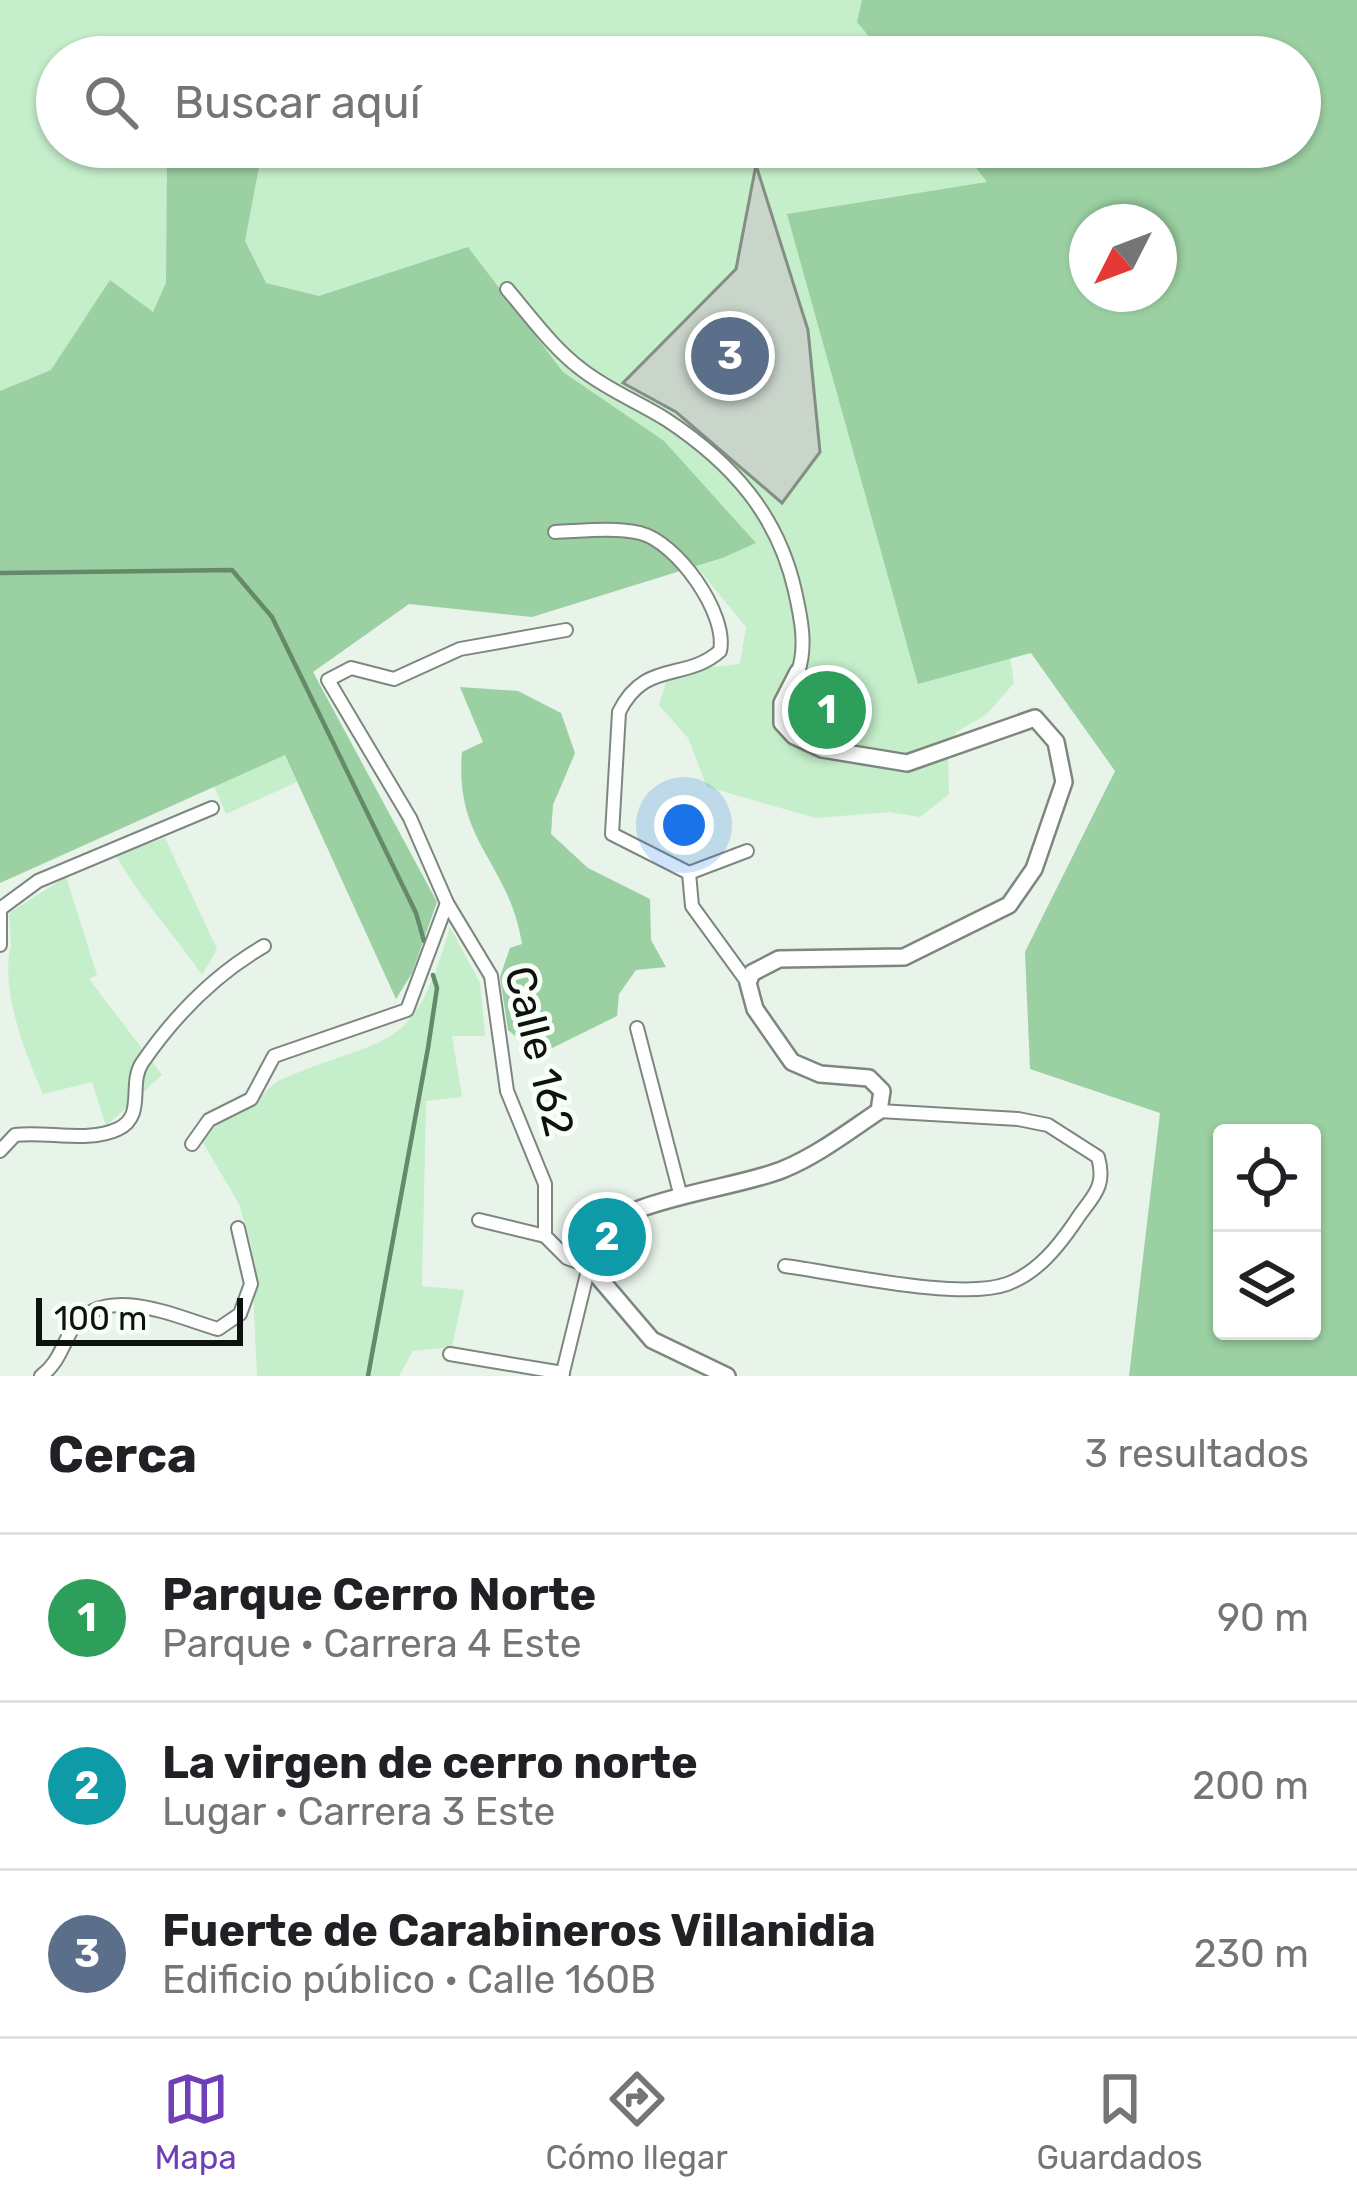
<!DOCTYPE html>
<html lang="es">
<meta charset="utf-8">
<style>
body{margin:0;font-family:Rubik,sans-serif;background:#f2f2f2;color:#202124}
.controls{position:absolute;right:36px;bottom:36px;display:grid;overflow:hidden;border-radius:12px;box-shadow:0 3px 9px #0004}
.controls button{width:108px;height:108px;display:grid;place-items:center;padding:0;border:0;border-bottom:3px solid #e0e0e0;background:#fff;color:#202124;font:60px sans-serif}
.compass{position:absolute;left:1069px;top:204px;width:108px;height:108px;border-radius:50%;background:#fff;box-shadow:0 3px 9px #0004;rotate:228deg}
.scale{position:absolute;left:36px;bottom:30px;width:207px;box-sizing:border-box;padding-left:12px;border:6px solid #0e120e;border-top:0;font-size:33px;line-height:42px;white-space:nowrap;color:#0e120e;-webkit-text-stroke:9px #f8fff9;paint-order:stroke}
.you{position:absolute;left:684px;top:825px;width:42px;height:42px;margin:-30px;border:9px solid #fff;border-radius:50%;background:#1a73e8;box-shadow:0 0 0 18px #1a73e833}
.badge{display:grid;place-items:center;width:78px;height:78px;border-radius:50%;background:#6f3fb6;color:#fff;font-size:39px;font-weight:700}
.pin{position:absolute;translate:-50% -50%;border:6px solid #fff;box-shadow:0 3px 12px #0006}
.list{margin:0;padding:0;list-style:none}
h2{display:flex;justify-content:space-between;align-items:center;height:156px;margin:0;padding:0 48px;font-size:51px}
h2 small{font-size:39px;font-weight:400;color:#757577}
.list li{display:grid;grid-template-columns:78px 1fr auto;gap:36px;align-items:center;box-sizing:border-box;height:168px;padding:0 48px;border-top:3px solid #e0e0e0}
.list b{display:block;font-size:45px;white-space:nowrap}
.list p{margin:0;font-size:39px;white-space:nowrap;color:#757577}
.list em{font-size:39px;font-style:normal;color:#757577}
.icon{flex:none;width:66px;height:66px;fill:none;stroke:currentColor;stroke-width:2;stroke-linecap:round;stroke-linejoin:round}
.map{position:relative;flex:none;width:1357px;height:1376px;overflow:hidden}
.search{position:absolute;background:#fff;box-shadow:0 3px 9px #0004;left:36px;right:36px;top:36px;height:132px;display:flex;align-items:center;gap:30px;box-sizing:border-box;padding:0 42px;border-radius:66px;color:#757577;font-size:45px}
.sheet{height:660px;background:#fff}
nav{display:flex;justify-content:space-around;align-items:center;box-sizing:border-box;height:168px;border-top:3px solid #e0e0e0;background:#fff;font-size:33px;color:#757577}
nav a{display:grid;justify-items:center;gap:6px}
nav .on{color:#6f3fb6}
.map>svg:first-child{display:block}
</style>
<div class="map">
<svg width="1357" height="1376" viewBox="0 0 1357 1376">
<rect width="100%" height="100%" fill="#e8f3e9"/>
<!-- green -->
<g fill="#c5eeca" fill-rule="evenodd">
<path d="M0,0H1357V644L1009,648L1014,683L986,715L956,732L948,759L949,794L920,817L890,812L816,818L707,787L688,738L659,705L669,672L740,664L746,627L688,556L538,501L0,851ZM57,57H1300V147H57ZM1087,222H1159V294H1087Z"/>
<path d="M285,755L297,782L226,814L214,786Z"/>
<path d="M165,838L217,949L202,975C173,932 140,899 116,855Z"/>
<path d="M66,877L97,975L89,979L162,1075L106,1126L92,1082L43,1094C24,1050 0,989 11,945L9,913Z"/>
<path d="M450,927L480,983L485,1036H452L462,1097L426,1101L422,1286L464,1290L452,1347L413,1351L399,1376H257L251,1244L239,1204L201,1139C211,1123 231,1120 247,1110C260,1101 268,1085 282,1079C391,1033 412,1057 450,927Z"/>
</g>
<!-- forest -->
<g fill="#9bd0a2" fill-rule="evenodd">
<path d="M862,0H1357V1376H1129L1160,1113L1030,1069L1025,952L1115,771L1031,653L918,684L787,214L987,182L960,147H1300V57H886L857,22ZM1159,222V294H1087V222ZM1312,1133V1331H1222V1133Z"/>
<path d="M197,147H254L261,156L245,241L266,283L319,296L468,247L563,372L664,441L756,543L722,558L532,617L409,604L313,672L437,902L412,973L396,999L285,755L0,883V391L51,370L110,280L153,312L166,283L167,165Z"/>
<path d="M460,687L518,691L561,713L575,753L553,805L551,834L588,868L650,899L651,940L666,967L636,970L619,994L617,1016L538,1055L508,1030L500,977L510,948L522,944C509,861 454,843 462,752L483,742Z"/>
</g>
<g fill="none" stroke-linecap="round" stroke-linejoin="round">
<!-- stream -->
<g stroke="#648a69" stroke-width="4.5">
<path d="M0,573L232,570L272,617L416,913L424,941"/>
<path d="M368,1376L428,1048L437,988L433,975"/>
</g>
</g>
<!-- building -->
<path fill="#c9d4ca" stroke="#848e85" stroke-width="3" d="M756,165L808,330L820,452L782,503L676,412L623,383L736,269Z"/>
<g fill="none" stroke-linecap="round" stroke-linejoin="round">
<defs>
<g id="minor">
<path d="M507,289C530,316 553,348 581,369C609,391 639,402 667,420C732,463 778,515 795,591C801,618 807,646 798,672"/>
<path d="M555,532C582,531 614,527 640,533C677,542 728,614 720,651C685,682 645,659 619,712L612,834L689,873"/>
<path d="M689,873L692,906L748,983"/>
<path d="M689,873L747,851"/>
<path d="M0,909L38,881L212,808"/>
<path d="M0,914V945"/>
<path d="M637,1028L681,1197"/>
<path d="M192,1144L209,1120L251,1099L274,1056L407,1010L447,903"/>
<path d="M0,1151L15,1135C47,1131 89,1143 118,1129C146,1116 128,1084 142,1063C175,1015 214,975 264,946"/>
<path d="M479,1220L545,1236"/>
<path d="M785,1266C839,1273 960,1301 1007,1284C1037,1273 1058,1247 1075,1222C1091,1197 1107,1189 1098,1157L1048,1125L1018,1119L879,1111"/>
<path d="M450,1354L563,1373"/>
<path d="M41,1376C59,1363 62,1345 73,1328C105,1282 176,1317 218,1329L240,1314L251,1284L238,1228"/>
<path d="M562,1376L589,1266L567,1258L545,1236V1184L507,1091L491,976L447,903L410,818L328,680L351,668L394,679L460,649L566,630"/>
</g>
<path id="tertiary" d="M727,1376L652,1340L589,1266L588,1244C615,1198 735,1190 784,1169C818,1155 849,1131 879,1111L882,1091L869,1078L820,1074L792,1062L755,1009L748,983L752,973L779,959L904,957L1009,905L1034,869L1064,782L1056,742L1035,718L907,763L822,749L794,736L782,723V703L798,672"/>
</defs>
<!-- minor casing -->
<use href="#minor" stroke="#7d877e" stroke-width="16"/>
<!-- tertiary casing -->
<use href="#tertiary" stroke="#7d877e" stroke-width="20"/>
<!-- minor -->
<use href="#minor" stroke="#fff" stroke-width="12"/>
<!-- tertiary -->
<use href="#tertiary" stroke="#fff" stroke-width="15"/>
</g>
<g text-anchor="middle" stroke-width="10" stroke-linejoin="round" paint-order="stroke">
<!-- street labels -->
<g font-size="42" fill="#0e120e" stroke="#f8fff9">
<text transform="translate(540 1051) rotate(76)" y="15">Calle 162</text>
</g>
</g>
</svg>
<div class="controls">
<button><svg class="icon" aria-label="locate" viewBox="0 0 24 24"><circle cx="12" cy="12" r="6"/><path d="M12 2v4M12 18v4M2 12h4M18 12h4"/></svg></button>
<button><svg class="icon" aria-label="layers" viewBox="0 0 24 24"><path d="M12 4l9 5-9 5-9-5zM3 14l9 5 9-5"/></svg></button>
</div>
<svg class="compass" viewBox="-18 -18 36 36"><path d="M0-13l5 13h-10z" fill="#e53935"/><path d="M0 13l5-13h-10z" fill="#757577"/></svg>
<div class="scale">100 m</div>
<div class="you"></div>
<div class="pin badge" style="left:827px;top:710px;background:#2e9e5b">1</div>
<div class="pin badge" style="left:607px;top:1237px;background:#0f9aa8">2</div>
<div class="pin badge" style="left:730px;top:356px;background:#5c6f8a">3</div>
<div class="search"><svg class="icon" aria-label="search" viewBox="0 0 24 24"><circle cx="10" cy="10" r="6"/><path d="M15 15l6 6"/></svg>Buscar aquí</div>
</div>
<section class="sheet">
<h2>Cerca<small>3 resultados</small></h2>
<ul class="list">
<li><span class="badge" style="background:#2e9e5b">1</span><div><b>Parque Cerro Norte</b><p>Parque · Carrera 4 Este</p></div><em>90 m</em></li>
<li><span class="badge" style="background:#0f9aa8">2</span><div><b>La virgen de cerro norte</b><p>Lugar · Carrera 3 Este</p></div><em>200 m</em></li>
<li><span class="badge" style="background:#5c6f8a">3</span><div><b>Fuerte de Carabineros Villanidia</b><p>Edificio público · Calle 160B</p></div><em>230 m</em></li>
</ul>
</section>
<nav>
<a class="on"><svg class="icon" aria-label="map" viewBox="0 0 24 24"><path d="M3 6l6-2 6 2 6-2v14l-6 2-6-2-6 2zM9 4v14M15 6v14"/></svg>Mapa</a>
<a><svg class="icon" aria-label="directions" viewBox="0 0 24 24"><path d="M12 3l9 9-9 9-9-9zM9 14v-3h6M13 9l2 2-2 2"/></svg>Cómo llegar</a>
<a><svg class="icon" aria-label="saved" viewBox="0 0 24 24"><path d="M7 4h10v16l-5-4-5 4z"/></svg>Guardados</a>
</nav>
